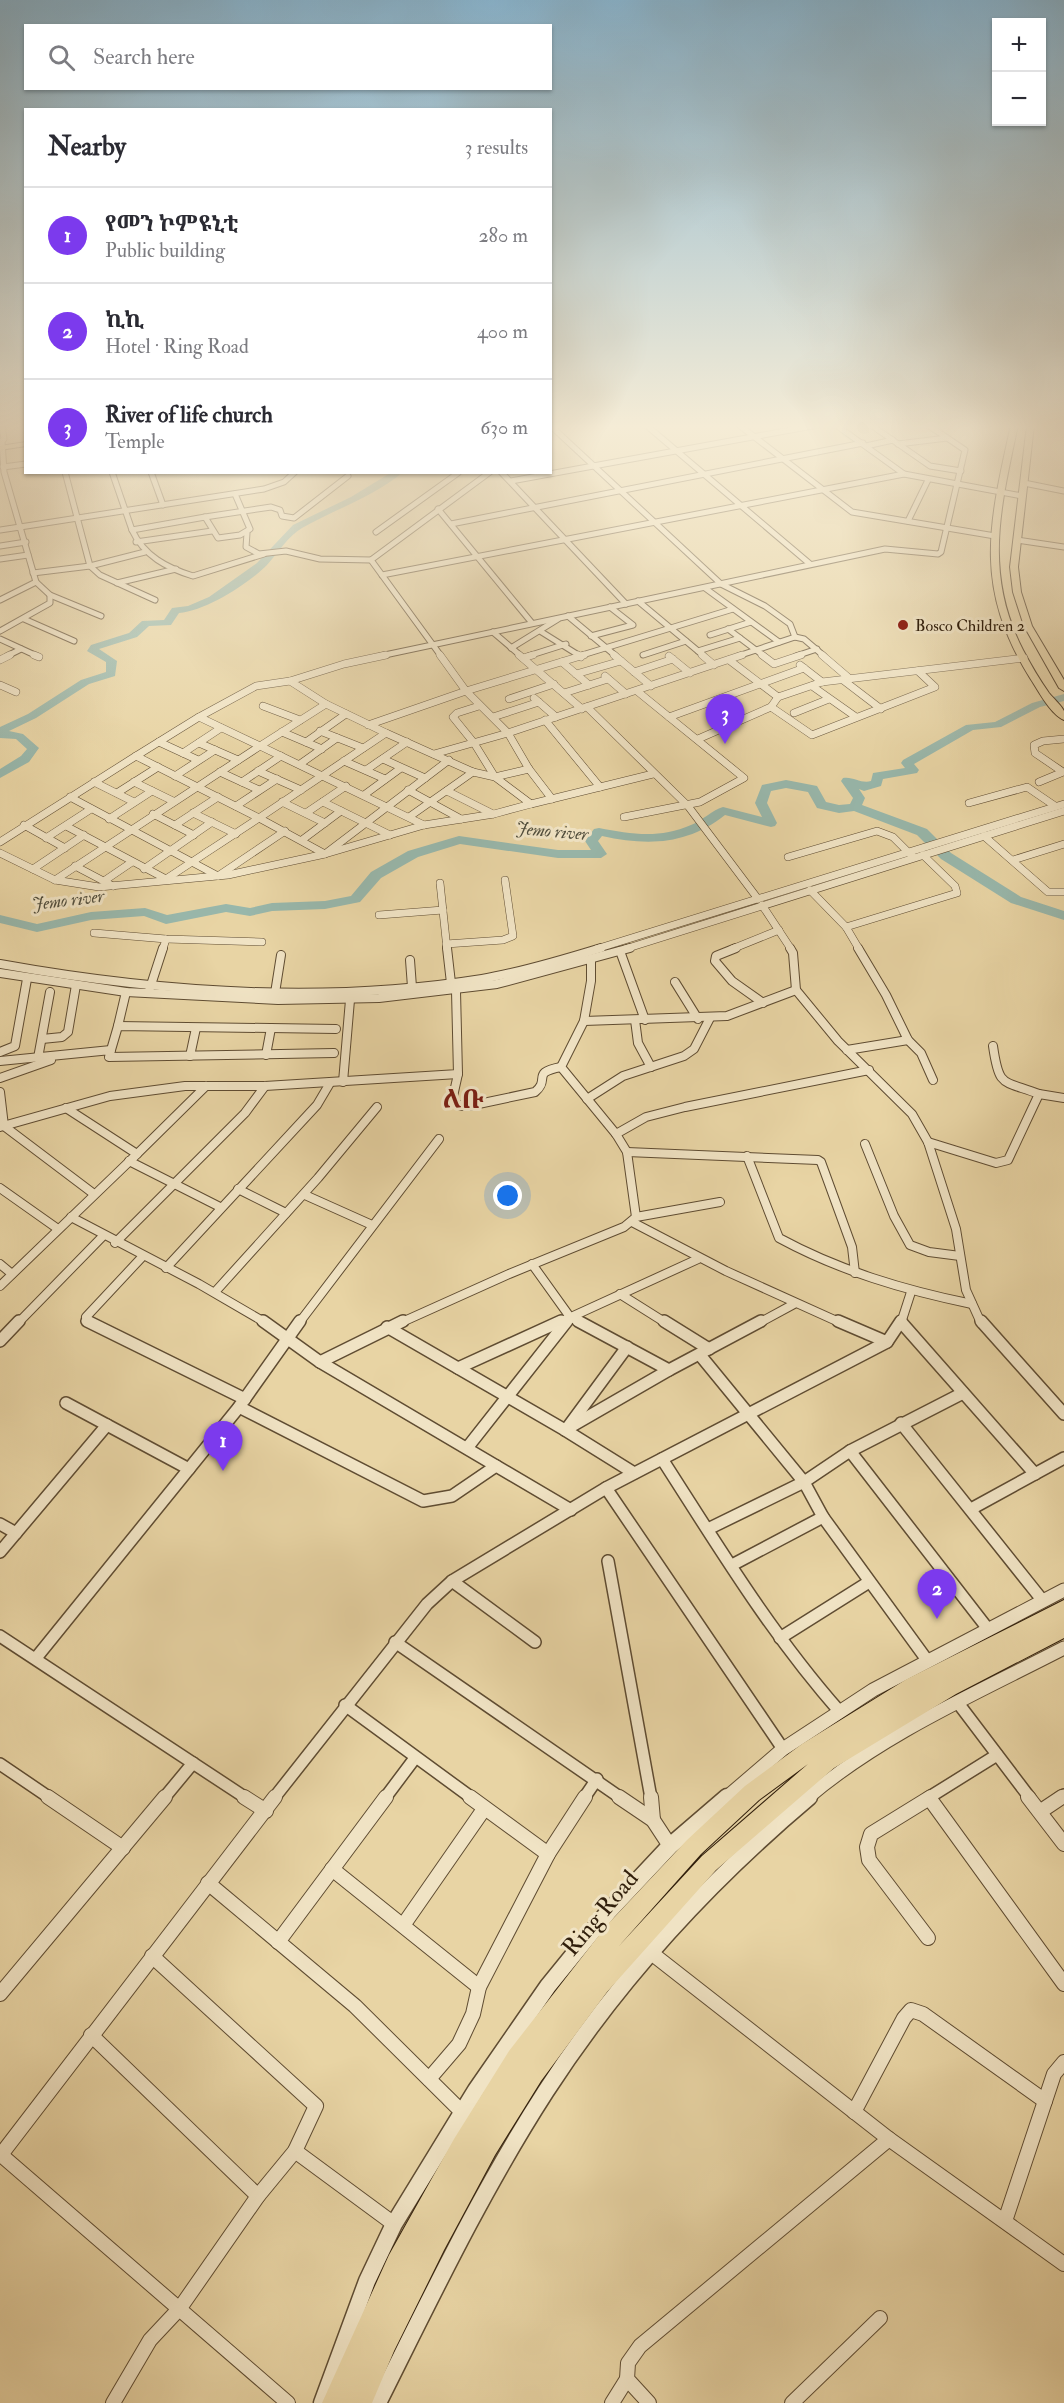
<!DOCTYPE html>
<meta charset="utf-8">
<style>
body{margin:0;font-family:"IM FELL Double Pica","Noto Serif Ethiopic",serif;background:#f7f7f7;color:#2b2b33}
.controls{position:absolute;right:18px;top:18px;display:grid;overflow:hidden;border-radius:0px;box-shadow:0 2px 4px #0004}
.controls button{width:54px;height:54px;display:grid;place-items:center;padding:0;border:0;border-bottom:2px solid #e1e1e2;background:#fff;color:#2b2b33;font:30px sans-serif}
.you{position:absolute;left:508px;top:1196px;width:21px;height:21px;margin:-15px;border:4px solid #fff;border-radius:50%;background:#1a73e8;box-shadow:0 0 0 9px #1a73e833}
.badge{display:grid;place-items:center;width:39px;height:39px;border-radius:50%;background:#7c3aed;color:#fff;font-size:20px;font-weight:700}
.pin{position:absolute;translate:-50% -50px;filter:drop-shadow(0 2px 3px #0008)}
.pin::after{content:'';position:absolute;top:32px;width:21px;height:18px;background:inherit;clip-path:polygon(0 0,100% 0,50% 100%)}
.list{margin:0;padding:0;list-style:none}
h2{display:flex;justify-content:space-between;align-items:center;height:78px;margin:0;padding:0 24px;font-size:26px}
h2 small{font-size:20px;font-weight:400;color:#7c7c81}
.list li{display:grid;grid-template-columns:39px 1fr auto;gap:18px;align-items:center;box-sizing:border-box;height:96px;padding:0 24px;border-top:2px solid #e1e1e2}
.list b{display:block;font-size:22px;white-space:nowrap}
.list p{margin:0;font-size:20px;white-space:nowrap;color:#7c7c81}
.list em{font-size:20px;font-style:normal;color:#7c7c81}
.icon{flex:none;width:33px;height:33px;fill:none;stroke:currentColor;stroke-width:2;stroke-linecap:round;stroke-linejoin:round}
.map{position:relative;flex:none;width:1064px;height:2403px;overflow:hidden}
.search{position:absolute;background:#fff;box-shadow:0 2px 4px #0004;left:24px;top:24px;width:528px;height:66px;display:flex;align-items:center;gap:15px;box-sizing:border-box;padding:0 21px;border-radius:0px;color:#7c7c81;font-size:22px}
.panel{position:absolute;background:#fff;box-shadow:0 2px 4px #0004;left:24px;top:108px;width:528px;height:366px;border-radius:0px}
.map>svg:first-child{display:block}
</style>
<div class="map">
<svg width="1064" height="2403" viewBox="0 0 1064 2403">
<rect width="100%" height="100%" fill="#e8d4a4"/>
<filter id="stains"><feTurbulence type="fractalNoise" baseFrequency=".00333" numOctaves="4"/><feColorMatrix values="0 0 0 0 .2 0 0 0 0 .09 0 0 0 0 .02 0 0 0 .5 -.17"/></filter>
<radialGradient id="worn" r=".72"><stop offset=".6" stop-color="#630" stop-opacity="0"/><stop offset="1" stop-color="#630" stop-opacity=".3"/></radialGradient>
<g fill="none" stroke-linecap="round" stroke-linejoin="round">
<!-- river -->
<g fill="#98b7ab" fill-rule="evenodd">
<path d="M392,472H403C374,497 335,509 302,528C288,536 278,553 267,565C248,584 206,611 179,613L171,625L149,626L137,637L99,649L117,661L115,676L89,684L36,718L9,731L23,734L39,748L29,762L0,778V769L21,756L27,749L16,739L0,738V727L28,714L81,680L106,672V662L87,651L91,645L129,633L142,621L164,620L172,608L188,606L209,597L257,563L293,525L351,497Z"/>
<path d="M1064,694V701L1040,707L1001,727L973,730L914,764L919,770L917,773L883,779L881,786L864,791L859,789L865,798L862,805L927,829L951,853L1021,897L1064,911V920L1011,903L941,859L917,835L854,811L839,813L817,808L808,792L786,788L771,791L767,803L777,823L775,826L771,827L725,815C687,845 648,846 602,836L598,841L607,854L601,858H558L460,844L418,857L381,878L360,902L325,909L272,911L250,916L226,912L166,924L144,916L91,920L37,932L0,923V915L37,924L91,912L145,908L167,915L226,904L250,908L272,903L325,901L351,896L371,872L408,851L459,836L558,850H591L585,841L594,829L599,828C631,834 659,839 691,825C702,821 712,810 723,807L762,817L755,803L762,785L786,780L817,786L826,802L839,805L850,804L853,798L841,781L843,778C853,776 861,784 871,781L873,773L905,768L901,763L903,760L966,725L995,722L1032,703Z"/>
</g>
<defs>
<g id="minor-far4">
<path d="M2,425L4,439L2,441"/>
<path d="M646,425L810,564"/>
<path d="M739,425L852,512L995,536"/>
<path d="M836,425L904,474L1022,496"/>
<path d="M871,425L930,466L961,471"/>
<path d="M552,427L721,584L765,606L790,624L795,637"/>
<path d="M2,441L4,472L20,527L264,489L284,482L295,472"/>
<path d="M898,444L947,438"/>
<path d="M866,446L893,440"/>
<path d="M3,467L26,464"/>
<path d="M65,472L90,566L145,552"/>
<path d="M112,472L132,530L205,517L218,538L240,535L250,529L235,494"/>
<path d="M151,472L163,505"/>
<path d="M501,472L626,604"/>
<path d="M511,481L818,425"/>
<path d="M1024,483L1064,491"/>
<path d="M438,509L532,623"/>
<path d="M205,517L271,507L280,510L282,516L294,518L348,476"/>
<path d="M908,521L928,480"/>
<path d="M451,524L863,443"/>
<path d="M0,530L20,527L36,582L0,600"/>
<path d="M132,530C144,556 167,568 193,576L264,554"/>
<path d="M376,532L458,473"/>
<path d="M247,533L246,547L259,554L286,551L320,559L371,560"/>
<path d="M1017,540L1064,547"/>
<path d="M136,542L212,531"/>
<path d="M0,546L26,542"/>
<path d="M0,559L28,555"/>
<path d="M33,573L90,566L100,575L155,600"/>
<path d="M382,575L904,474"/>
<path d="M117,583L176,569"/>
<path d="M705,588L779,642"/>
<path d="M50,595L101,616"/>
<path d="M638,601L704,656"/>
<path d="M568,616L616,656"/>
<path d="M24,619L74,641"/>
<path d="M728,629L764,656"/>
<path d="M0,631L50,603V595L36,582"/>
<path d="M540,631L580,656"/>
<path d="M493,632L521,656"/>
<path d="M710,635L751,622"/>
<path d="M591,636L633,625L610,607"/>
<path d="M0,639L37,656"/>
<path d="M511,648L558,619"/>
<path d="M698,651L740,638"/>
<path d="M643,655L686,641"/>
<path d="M7,656L21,649"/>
<path d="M380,656L885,549L938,554L941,552L965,450L928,425"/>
<path d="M441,656L371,560L490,472"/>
<path d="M528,656L566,644"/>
<path d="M579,656L733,609"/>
<path d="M738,656L795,637L804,639L824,656"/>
<path d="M796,656L817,649"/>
</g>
<g id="minor-far3">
<path d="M34,655L39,657"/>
<path d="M440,655L466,691L508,733L529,769L552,799"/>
<path d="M519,655L582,709"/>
<path d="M578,655L581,657"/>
<path d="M614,655L651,686"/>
<path d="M702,655L714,665"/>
<path d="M762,655L774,664L801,655"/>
<path d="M822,655L850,679"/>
<path d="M669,656L690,673"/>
<path d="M523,658L533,655"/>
<path d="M0,660L10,655"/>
<path d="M729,660L778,697"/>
<path d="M562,662L589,685"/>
<path d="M800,665L822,682"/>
<path d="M634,672L673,659"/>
<path d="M576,674L621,661"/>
<path d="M605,676L626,694"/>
<path d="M843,680L881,709"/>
<path d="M0,685L16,692"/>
<path d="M812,686L856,717"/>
<path d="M564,693L608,679"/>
<path d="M534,698L556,717"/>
<path d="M509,699L554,684"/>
<path d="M326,704L290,681L344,664L386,655"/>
<path d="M263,706L300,720"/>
<path d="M479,706L457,713L453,717L474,743L495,777L529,769"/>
<path d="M587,707L688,806L758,899"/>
<path d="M771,707L812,735L935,687L918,671"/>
<path d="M794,713L829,699"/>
<path d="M199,717L256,686L290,681"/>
<path d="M493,717L539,702"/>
<path d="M669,717L804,668"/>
<path d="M545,720L600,787"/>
<path d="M368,725L466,691L584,655"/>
<path d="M320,731L363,748"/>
<path d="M282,732L322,749"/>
<path d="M386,733L473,772L495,777L531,804L494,814L424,825L325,854L259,818Z"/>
<path d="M698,739L771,707L778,697L822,682L1024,658"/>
<path d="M159,742L198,760"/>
<path d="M306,742L346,714"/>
<path d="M199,743L238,760"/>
<path d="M183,753L221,728"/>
<path d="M434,754L508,733L742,655"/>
<path d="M383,759L425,778"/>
<path d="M344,761L385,779"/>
<path d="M300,764L337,738"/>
<path d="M366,770L407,742"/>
<path d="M258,771L301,790"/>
<path d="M220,772L259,790"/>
<path d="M175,776L215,750"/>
<path d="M94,782L134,802"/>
<path d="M134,782L173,801"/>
<path d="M242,782L281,756"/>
<path d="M1039,782L1063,772L1035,753L1034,745L1043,741L1064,739"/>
<path d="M408,790L461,819"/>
<path d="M447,791L493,814"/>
<path d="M117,793L158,767"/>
<path d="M364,795L401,768"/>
<path d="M70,797L218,876L285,831"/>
<path d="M282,802L325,823"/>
<path d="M323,802L390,835"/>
<path d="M969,803L1027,787L1055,806"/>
<path d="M531,804L653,774"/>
<path d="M236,806L277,779"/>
<path d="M193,813L236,834"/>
<path d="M306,813L346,786"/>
<path d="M153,814L194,835"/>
<path d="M409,817L473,772"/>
<path d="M624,817L700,802L744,778L637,691"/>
<path d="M109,819L152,791"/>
<path d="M24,825L65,848"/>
<path d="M175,825L218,797"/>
<path d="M66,826L166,879L259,818L136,756L199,717L260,746L326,704L386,733"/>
<path d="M984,836L1048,892H1064"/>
<path d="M46,838L91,809"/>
<path d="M302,840L341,811"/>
<path d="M0,842L136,756"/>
<path d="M0,853L55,880L99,887L228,875L325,854L449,760"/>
<path d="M788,857L877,831L893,837L912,856"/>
<path d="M1013,860L1064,844"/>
<path d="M75,866L113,886"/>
<path d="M33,869L84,835"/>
<path d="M144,869L212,822"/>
<path d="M55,880L260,746L424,825"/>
<path d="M104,881L132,862"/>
<path d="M440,883L447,949"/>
<path d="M810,890L846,927L859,949"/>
<path d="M762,905L791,949"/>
<path d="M379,915L443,910"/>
<path d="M846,927L957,893L955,886L923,855"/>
<path d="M94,933L166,939L262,942"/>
<path d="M446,944L503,940L513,936L505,880"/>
<path d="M163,949L166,939"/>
<path d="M596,949L1064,804"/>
<path d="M625,949L1064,811"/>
<path d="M732,949L779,930"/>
</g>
<g id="minor-far2">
<path d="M447,948L451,983"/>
<path d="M736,948L716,956L715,961L732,981L763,1003"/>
<path d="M790,948L793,953L796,990L838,1041L912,1114L928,1142L956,1229L966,1290L981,1323"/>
<path d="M858,948L886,995L908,1040L921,1053L933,1080"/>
<path d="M620,951L645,1020"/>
<path d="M410,960L412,987"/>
<path d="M0,964C155,992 325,1004 482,979C522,972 562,960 601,948"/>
<path d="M0,973L126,992L278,1000L379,998L497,984L630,948"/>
<path d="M675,982L698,1019"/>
<path d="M149,991L163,948"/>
<path d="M275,993L281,955"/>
<path d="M635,1020L638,1043L651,1067"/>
<path d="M584,1021L727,1016L796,990"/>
<path d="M118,1026L126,992"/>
<path d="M42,1039L62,1037L68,1032L76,985"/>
<path d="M111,1050L118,1026L336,1029"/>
<path d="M847,1050L908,1040"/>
<path d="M0,1052L15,1046L27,979"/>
<path d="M266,1055L271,1028"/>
<path d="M190,1056L196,1028"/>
<path d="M38,1058L50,992"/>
<path d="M0,1061L111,1050L109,1057L334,1053"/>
<path d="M458,1074L452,1101L461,1106H469L535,1092C551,1079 530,1073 561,1067"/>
<path d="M0,1078L51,1060"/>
<path d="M343,1082L350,1000"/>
<path d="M0,1092L4,1126L94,1194"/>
<path d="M1039,1094L1064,1098"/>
<path d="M587,1099L623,1076L684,1056L694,1049L710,1018"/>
<path d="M0,1127L110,1096L185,1086H265L458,1074L456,991"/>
<path d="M616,1134L646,1117L685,1107L869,1070"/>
<path d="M928,1142L996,1163L1008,1160L1039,1094C1002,1080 999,1088 993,1046"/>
<path d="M865,1144L894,1216L910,1245L929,1252L960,1256"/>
<path d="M627,1152L818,1160L821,1162L852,1247L855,1273"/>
<path d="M137,1154L206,1086"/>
<path d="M747,1156L779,1238C840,1271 904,1290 972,1304"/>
<path d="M129,1161L220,1207"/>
<path d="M0,1188L58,1229"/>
<path d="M238,1189L286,1213"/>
<path d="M305,1195L372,1225"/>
<path d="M71,1217L199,1284L266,1323"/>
<path d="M636,1217L720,1202"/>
<path d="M632,1222L726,1271L841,1323"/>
<path d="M115,1243L245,1113L265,1086"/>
<path d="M0,1264L12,1274"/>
<path d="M532,1264L570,1317L581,1323"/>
<path d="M166,1268L317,1105L330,1083"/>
<path d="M0,1286L137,1154L66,1108"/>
<path d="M215,1292L318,1178L377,1107"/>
<path d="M620,1294L666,1323"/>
<path d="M18,1323L103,1236"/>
<path d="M90,1323L86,1317L143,1256"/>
<path d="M299,1323L439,1139"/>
<path d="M400,1323L509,1274L624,1227L636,1217L627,1152L616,1134L561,1067L584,1021L591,981V960"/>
<path d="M558,1323L698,1259"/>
<path d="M565,1323L569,1318"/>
<path d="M759,1323L794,1304"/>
<path d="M901,1323L911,1292"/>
</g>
<g id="minor-far1">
<path d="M87,1321L245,1399"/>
<path d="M263,1321L320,1362L571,1510"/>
<path d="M578,1321L669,1370"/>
<path d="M664,1321L709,1349"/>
<path d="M838,1321L887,1342"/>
<path d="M981,1321L1064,1414"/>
<path d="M901,1322L1035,1474"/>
<path d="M387,1327L565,1430L634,1473"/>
<path d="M0,1341L19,1321"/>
<path d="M700,1355L804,1482L823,1517L927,1660"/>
<path d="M320,1362L403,1321"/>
<path d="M458,1368L561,1321"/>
<path d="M66,1403L189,1469"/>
<path d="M239,1407L423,1501L452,1496L496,1466"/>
<path d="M901,1423L1043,1601"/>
<path d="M568,1427L627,1347"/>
<path d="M565,1430L669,1370L761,1321"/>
<path d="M467,1448L567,1321"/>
<path d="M850,1451L988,1629"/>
<path d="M662,1459C718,1546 771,1634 840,1712"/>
<path d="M606,1488L783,1749"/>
<path d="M971,1509L1064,1458"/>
<path d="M0,1524L16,1533"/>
<path d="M708,1529L804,1482L850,1451L963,1393"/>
<path d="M0,1552L107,1425"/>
<path d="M608,1561L651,1798"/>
<path d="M732,1565L823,1517"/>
<path d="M452,1581L535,1642"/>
<path d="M0,1636L246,1798"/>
<path d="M780,1638L869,1582"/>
<path d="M395,1642L621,1798"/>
<path d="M36,1658L239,1407L300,1321"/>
<path d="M958,1703L1030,1798"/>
<path d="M345,1705L472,1798"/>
<path d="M0,1764L50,1798"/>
<path d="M164,1798L193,1763"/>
<path d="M274,1798L427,1604L452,1581L606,1488L887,1342L901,1321"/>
<path d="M385,1798L415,1758"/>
<path d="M584,1798L597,1779"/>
<path d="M928,1798L997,1755"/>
<path d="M1059,1798L1064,1795"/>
</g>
<g id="minor">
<path d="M48,1797L123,1848"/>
<path d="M244,1797L266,1811"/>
<path d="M470,1797L548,1854"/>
<path d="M619,1797L653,1820L670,1846"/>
<path d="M651,1797L653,1820"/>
<path d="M1028,1797L1064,1844"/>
<path d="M930,1799L1064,1984"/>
<path d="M1041,1811L1062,1797"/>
<path d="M332,1869L479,1987"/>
<path d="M208,1883L355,2006L462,2112"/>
<path d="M404,1924L484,1809"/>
<path d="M928,1938L869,1860L867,1847L871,1834L931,1797"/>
<path d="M278,1942L386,1797"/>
<path d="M650,1952L889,2139L1064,2264"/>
<path d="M0,1994L165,1797"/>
<path d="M91,2035L258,2196"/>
<path d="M429,2079L459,2044L473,2014L479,1987L548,1854L585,1797"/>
<path d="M854,2112L904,2018L911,2010L923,2014L1045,2101"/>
<path d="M295,2151L394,2224"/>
<path d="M0,2154L288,2403"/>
<path d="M0,2156L275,1797"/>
<path d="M1005,2221L1054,2074L1064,2062"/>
<path d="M113,2403L150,2340L180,2308L258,2196L295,2151L316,2106L152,1956"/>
<path d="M612,2403L627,2379"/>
<path d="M649,2403L627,2379L628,2363L640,2346L889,2139"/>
<path d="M792,2403L880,2318"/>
</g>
<g id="tertiary-far1">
<path d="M726,1798L783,1749L873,1690L1064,1590"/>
<path d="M807,1798C882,1734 977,1693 1064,1648"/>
</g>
<g id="tertiary">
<path d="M322,2403L367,2281L394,2224L476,2090L548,1986L609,1911L670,1846L727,1797"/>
<path d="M378,2403C431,2297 482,2190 546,2091C618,1980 708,1882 809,1797"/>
</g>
<g id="primary">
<path d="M1011,425H1018C1001,506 983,572 1023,650C1031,665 1039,679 1049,693C1053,698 1061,705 1064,711C1064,712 1064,719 1064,720C1050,714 1038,690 1030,678C973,586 989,524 1011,425Z"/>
<path d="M1027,425H1034L1018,567L1021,592L1032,626L1064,680V691L1059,688L1024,626L1013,592L1010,567Z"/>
<path d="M26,442V446L0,450V446Z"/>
</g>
<path id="trunk" d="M1064,1600V1638L956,1694L834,1768L716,1870L607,1992L541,2081L495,2155L444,2250L394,2351L372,2403H322L389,2255L454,2139L509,2051L607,1925L687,1840L745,1786L802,1744L907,1679ZM808,1764L702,1856L618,1947L701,1854L759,1800Z"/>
</defs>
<!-- minor-far4 casing -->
<use href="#minor-far4" stroke="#5f4c32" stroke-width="7"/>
<!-- minor-far3 casing -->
<use href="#minor-far3" stroke="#5f4c32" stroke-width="8"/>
<!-- minor-far2 casing -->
<use href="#minor-far2" stroke="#5f4c32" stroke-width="10"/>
<!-- minor-far1 casing -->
<use href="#minor-far1" stroke="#5f4c32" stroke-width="14"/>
<!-- minor casing -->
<use href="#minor" stroke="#5f4c32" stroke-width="16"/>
<!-- tertiary-far1 casing -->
<use href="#tertiary-far1" stroke="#5f4c32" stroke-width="15"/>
<!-- tertiary casing -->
<use href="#tertiary" stroke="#5f4c32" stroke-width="19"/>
<!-- primary casing -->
<use href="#primary" stroke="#311f0c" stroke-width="2"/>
<!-- trunk casing -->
<use href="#trunk" stroke="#311f0c" stroke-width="2"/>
<!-- minor-far4 -->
<use href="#minor-far4" stroke="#f0e3c4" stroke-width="5"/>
<!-- minor-far3 -->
<use href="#minor-far3" stroke="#f0e3c4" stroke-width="7"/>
<!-- minor-far2 -->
<use href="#minor-far2" stroke="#f0e3c4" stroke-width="8"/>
<!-- minor-far1 -->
<use href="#minor-far1" stroke="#f0e3c4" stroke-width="11"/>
<!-- minor -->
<use href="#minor" stroke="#f0e3c4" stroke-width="14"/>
<!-- tertiary-far1 -->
<use href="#tertiary-far1" stroke="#f0e3c4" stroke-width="13"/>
<!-- tertiary -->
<use href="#tertiary" stroke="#f0e3c4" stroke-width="16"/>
<!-- primary -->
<use href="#primary" fill="#e8d4a4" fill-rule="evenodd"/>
<!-- trunk -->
<use href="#trunk" fill="#e8d4a4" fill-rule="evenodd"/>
</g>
<!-- sky -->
<linearGradient id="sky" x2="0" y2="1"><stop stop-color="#88b5d0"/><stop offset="0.56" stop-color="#f5ecd6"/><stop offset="1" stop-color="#f5ecd6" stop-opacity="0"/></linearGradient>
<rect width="1064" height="762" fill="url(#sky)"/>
<!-- markers -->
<circle fill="#8f2418" stroke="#f0e3c4" stroke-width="2" cx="903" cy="625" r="6"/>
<g text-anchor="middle" stroke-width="6" stroke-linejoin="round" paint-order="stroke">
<!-- far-poi labels -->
<g font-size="16" fill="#311f0c" stroke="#f0e3c4" text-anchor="start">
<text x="915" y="631">Bosco Children 2</text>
</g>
<!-- far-water labels -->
<g font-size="18" font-style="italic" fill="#504d3c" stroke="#f0e3c4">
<text transform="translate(552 831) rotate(5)" y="6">Jemo river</text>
<text transform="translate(68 900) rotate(-7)" y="6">Jemo river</text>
</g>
<!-- near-street labels -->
<g font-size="24" fill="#311f0c" stroke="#f0e3c4">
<text transform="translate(600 1913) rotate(-50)" y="8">Ring Road</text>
</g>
<!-- district labels -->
<g font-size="26" font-weight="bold" fill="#7a1f14" stroke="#f0e3c4">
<text x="463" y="1108">ለቡ</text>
</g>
</g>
<rect width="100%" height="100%" filter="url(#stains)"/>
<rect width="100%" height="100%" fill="url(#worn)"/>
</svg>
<div class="controls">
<button>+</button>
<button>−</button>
</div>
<div class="you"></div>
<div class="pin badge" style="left:223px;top:1471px">1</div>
<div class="pin badge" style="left:937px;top:1619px">2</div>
<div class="pin badge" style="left:725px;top:744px">3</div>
<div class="search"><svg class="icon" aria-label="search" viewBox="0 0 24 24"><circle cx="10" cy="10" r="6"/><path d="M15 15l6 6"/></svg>Search here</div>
<section class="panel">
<h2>Nearby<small>3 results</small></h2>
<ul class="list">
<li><span class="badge">1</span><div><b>የመን ኮምዩኒቲ</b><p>Public building</p></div><em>280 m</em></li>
<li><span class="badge">2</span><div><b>ኪኪ</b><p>Hotel · Ring Road</p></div><em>400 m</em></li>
<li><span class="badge">3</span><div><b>River of life church</b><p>Temple</p></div><em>630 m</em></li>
</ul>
</section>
</div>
